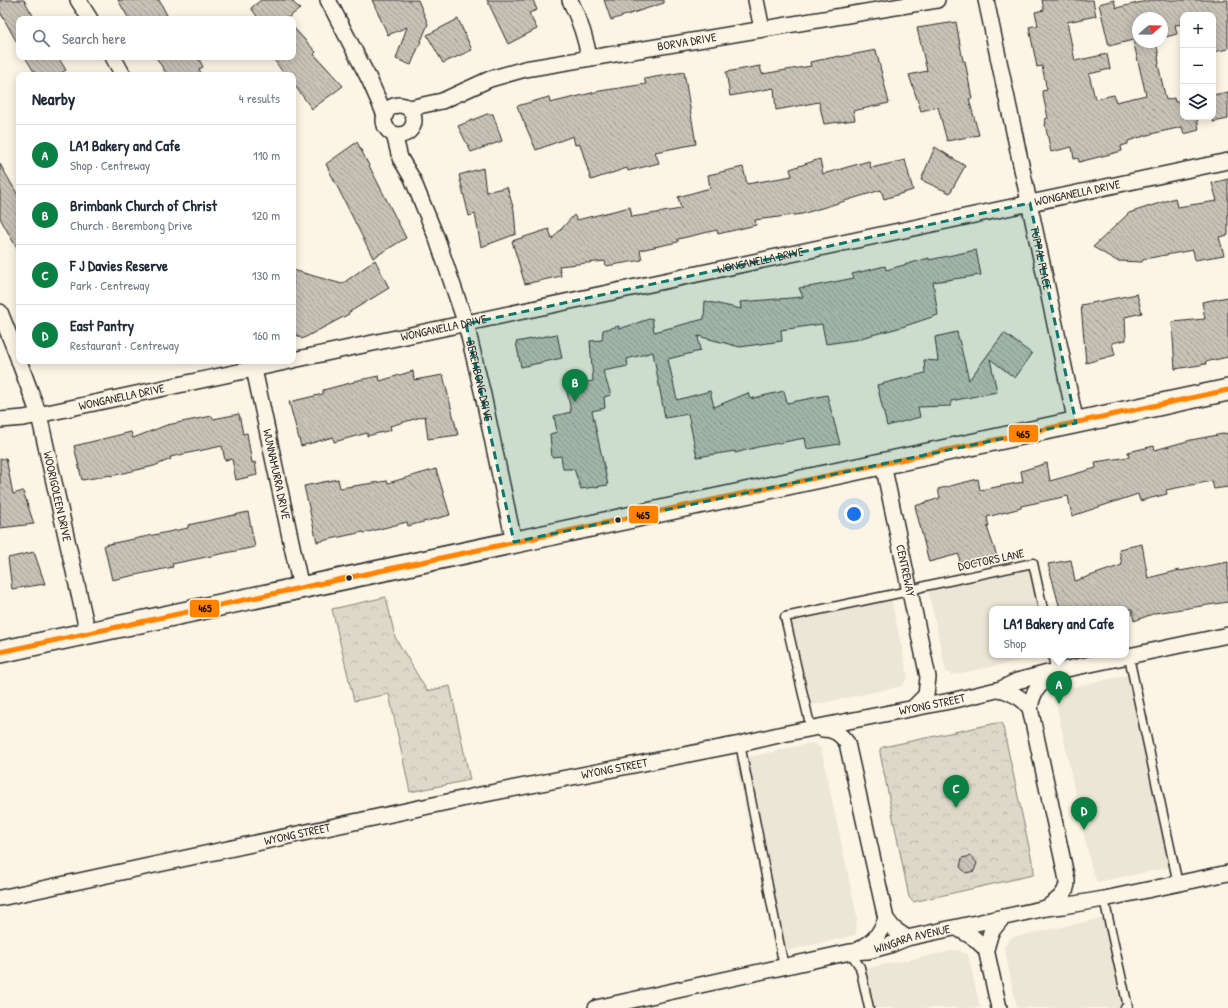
<!DOCTYPE html>
<meta charset="utf-8">
<style>
body{margin:0;font-family:"Patrick Hand",sans-serif;background:#f2f2f3;color:#1f2937}
.controls{position:absolute;right:12px;top:12px;display:grid;overflow:hidden;border-radius:8px;box-shadow:0 2px 10px #0003}
.controls button{width:36px;height:36px;display:grid;place-items:center;padding:0;border:0;border-bottom:1px solid #e0e1e3;background:#fff;color:#1f2937;font:20px sans-serif}
.compass{position:absolute;left:1132px;top:12px;width:36px;height:36px;border-radius:50%;background:#fff;box-shadow:0 2px 10px #0003;rotate:70deg}
.you{position:absolute;left:854px;top:514px;width:14px;height:14px;margin:-10px;border:3px solid #fff;border-radius:50%;background:#1a73e8;box-shadow:0 0 0 6px #1a73e833}
.badge{display:grid;place-items:center;width:26px;height:26px;border-radius:50%;background:#0b8043;color:#fff;font-size:13px;font-weight:700}
.pin{position:absolute;translate:-50% -33px;filter:drop-shadow(0 1px 2px #0008)}
.pin::after{content:'';position:absolute;top:21px;width:14px;height:12px;background:inherit;clip-path:polygon(0 0,100% 0,50% 100%)}
.popup{position:absolute;left:989px;top:606px;width:140px;height:52px;box-sizing:border-box;display:grid;place-content:center;border-radius:8px;background:#fff;filter:drop-shadow(0 1px 3px #0005);font-size:13px;white-space:nowrap;color:#747a83}
.popup b{font-size:15px;color:#1f2937}
.popup::after{content:'';position:absolute;left:50%;top:100%;margin-left:-8px;border:8px solid transparent;border-top-color:#fff}
.list{margin:0;padding:0;list-style:none}
h2{display:flex;justify-content:space-between;align-items:center;height:52px;margin:0;padding:0 16px;font-size:17px}
h2 small{font-size:13px;font-weight:400;color:#747a83}
.list li{display:grid;grid-template-columns:26px 1fr auto;gap:12px;align-items:center;box-sizing:border-box;height:60px;padding:0 16px;border-top:1px solid #e0e1e3}
.list b{display:block;font-size:15px;white-space:nowrap}
.list p{margin:0;font-size:13px;white-space:nowrap;color:#747a83}
.list em{font-size:13px;font-style:normal;color:#747a83}
.icon{flex:none;width:22px;height:22px;fill:none;stroke:currentColor;stroke-width:2;stroke-linecap:round;stroke-linejoin:round}
.map{position:relative;flex:none;width:1228px;height:1008px;overflow:hidden}
.search{position:absolute;background:#fff;box-shadow:0 2px 10px #0003;left:16px;top:16px;width:280px;height:44px;display:flex;align-items:center;gap:10px;box-sizing:border-box;padding:0 14px;border-radius:8px;color:#747a83;font-size:15px}
.panel{position:absolute;background:#fff;box-shadow:0 2px 10px #0003;left:16px;top:72px;width:280px;height:292px;border-radius:8px}
.map>svg:first-child{display:block}
</style>
<div class="map">
<svg width="1228" height="1008" viewBox="0 0 1228 1008">
<defs>
<pattern id="forest-crowns" width="20" height="18" patternUnits="userSpaceOnUse"><rect width="20" height="18" fill="#ded8ca"/><path d="M2 6a3 3 0 1 1 6 0M12 15a3 3 0 1 1 6 0" fill="none" stroke="#bfbaae"/></pattern>
<pattern id="building-back-hatch" width="6" height="6" patternUnits="userSpaceOnUse"><rect width="6" height="6" fill="#c8c3b7"/><path d="M-1 5l2 2M0 0l6 6M5-1l2 2" fill="none" stroke="#a39f95"/></pattern>
</defs>
<rect width="100%" height="100%" fill="#fcf5e5"/>
<filter id="ink" filterUnits="userSpaceOnUse"><feTurbulence type="fractalNoise" baseFrequency=".025" numOctaves="2"/><feDisplacementMap in="SourceGraphic" scale="8" xChannelSelector="R" yChannelSelector="G"/><feConvolveMatrix kernelMatrix="1 2 1 2 8 2 1 2 1" color-interpolation-filters="sRGB"/></filter>
<g filter="url(#ink)">
<!-- built -->
<g fill="#ece6d7">
<path d="M1036,558L1047,609H992V655H1048L951,675L946,671L926,581Z"/>
<path d="M891,598L908,677L902,686L809,706L791,619Z"/>
<path d="M1137,673L1177,866L1097,882L1091,867L1055,699L1060,690Z"/>
<path d="M812,743L821,748L857,916L856,935L785,951L776,949L735,760Z"/>
<path d="M1113,916L1133,1008H1017L1004,947L1010,938Z"/>
<path d="M957,950L968,954L980,1008H865L857,970Z"/>
</g>
<!-- forest -->
<g fill="url(#forest-crowns)" stroke="#84827a">
<path d="M386,597L395,637L427,691L450,686L470,780L410,792L389,694L354,701L332,609Z"/>
<path d="M997,723H1001L1003,727L1034,870L1033,875L913,902L909,897L880,753V749L883,747Z"/>
</g>
<!-- building -->
<g fill="url(#building-back-hatch)" stroke="#2b2b2b">
<path d="M0,0H24L35,19H19V46L0,12Z"/>
<path d="M118,0H159L169,19H129Z"/>
<path d="M261,0H291L300,9L286,19H259L251,8Z"/>
<path d="M372,0H418L428,24L411,65L396,59L407,27L388,35Z"/>
<path d="M487,0H533L537,10L529,13L537,29L508,44Z"/>
<path d="M604,0H664V3L611,20Z"/>
<path d="M1042,0H1093L1096,16L1067,22L1075,61L1107,54L1110,69L1089,74L1095,99L1114,95L1116,102L1146,95L1133,40L1109,46L1099,4L1114,0L1116,8L1151,0H1228V49L1213,52V15H1183V24L1175,25L1177,34L1162,38V18H1138V42H1156L1159,56H1158L1159,64H1158L1166,100L1174,98L1175,102L1183,101V117H1197L1199,130L1184,134L1182,127L1151,134L1128,141V144L1121,146L1122,151L1079,162L1078,158L1074,159L1072,147L1051,152L1045,124H1046L1045,119L1048,118L1042,91L1047,90L1042,66L1037,67L1029,27L1038,25L1035,12L1044,10Z"/>
<path d="M458,19L472,50L443,63L427,35Z"/>
<path d="M956,22L963,61H965L972,99H969L979,135L947,141L938,107L921,111L909,75L927,71L917,28Z"/>
<path d="M293,27L316,52L314,54L343,86L312,109L293,83V75H285L272,57H293Z"/>
<path d="M876,50L889,103L853,111L855,120L824,124L819,102L776,110L774,88L730,96L726,72L760,66L762,74L811,66L810,62L840,56V57Z"/>
<path d="M25,57H58L66,70L58,75H36Z"/>
<path d="M156,57H198L203,67L199,69L202,75H167Z"/>
<path d="M684,72L696,144L655,152L659,163L628,171L627,168L591,180L580,144L575,145L573,136L536,150L517,106L549,97L550,103L600,91L646,84L644,79Z"/>
<path d="M1228,92V119L1213,122V95Z"/>
<path d="M487,114H493L502,141L471,152L458,126Z"/>
<path d="M357,142L406,238L373,258L326,164Z"/>
<path d="M935,147L965,166L950,193L921,180Z"/>
<path d="M820,159L823,174L869,161L871,168L905,160L913,190L884,199L881,190L802,214L755,220L756,225L718,234L717,230L678,239V242L640,250L642,260L606,266L605,261L559,266L561,276L525,284L512,241L549,229L552,239L574,215L577,220L630,207L632,217L681,209L678,197L710,188L708,175L743,167L747,184L792,176L790,169Z"/>
<path d="M0,164L19,197V252L0,218Z"/>
<path d="M483,168L486,192L507,187L514,210L516,234L481,247L475,214L469,216L459,175Z"/>
<path d="M1228,179V235L1219,237L1224,255L1195,260L1193,250L1144,259L1142,262L1117,261L1093,247L1129,213L1175,198L1177,207L1217,201L1212,183Z"/>
<path d="M976,250L981,275L933,282L938,315L902,327L861,338V339L826,344L822,324L781,330L782,341L740,347L698,336L700,351L668,359L677,400L710,391L714,407L748,393L750,399L784,391L787,403L827,395L840,444L807,449L805,438L758,447L735,453V451L697,457L688,414L665,418L653,352L627,359L628,366L603,371L611,395L604,397L605,408L592,411L608,485L581,489L574,469H563L561,456L552,457L550,434L557,432L554,416L571,412L566,386L593,381L590,341L602,340L603,330L619,326V329L652,318L654,332L704,319L705,301L741,309L740,302L803,297L799,288L814,286L854,278L852,274L885,266L886,270L929,258V260Z"/>
<path d="M375,260L389,288L348,313L349,314L302,339L293,332V270L342,284Z"/>
<path d="M1137,294L1142,313L1125,317L1126,340L1112,343L1115,355L1086,363L1081,305Z"/>
<path d="M1228,297V357L1205,362L1206,364L1175,369L1172,322L1205,319L1202,302Z"/>
<path d="M957,332L969,380L1004,333L1032,354L1015,378L990,359L997,392L951,401V406L918,407L920,417L887,426L877,385L925,373L924,360L938,361L935,337Z"/>
<path d="M557,334L562,358L521,367L516,342Z"/>
<path d="M413,371L414,380L443,375L458,435L428,439L425,416L390,426L391,430L367,436V433L334,442L333,437L301,446L289,402L323,394V390L354,382V381L379,376L380,381Z"/>
<path d="M239,414L243,434L247,433L252,463L255,462L257,475L236,480L232,459L225,460L222,446L170,457L171,459L154,466L111,476V475L82,480L74,446L131,432L133,438L167,425L212,416L213,419Z"/>
<path d="M1228,433V487L1214,489L1212,481L1166,490L1167,494L1140,501L1138,494L1072,516L1068,496L1021,506V508L987,517L989,527H987L998,559L960,564L959,554L929,562L915,506L940,498L938,489L978,479L980,490L1023,482L1021,471L1047,463L1050,481L1096,468L1095,462L1129,457L1128,452L1154,446L1155,450L1191,440Z"/>
<path d="M6,458L13,494L23,491L34,524L0,528V459Z"/>
<path d="M436,469L450,515L408,526L407,522L364,533L363,532L317,542L304,486L338,479L340,488L387,481L388,483Z"/>
<path d="M248,512L255,547L172,564L173,567L112,580L104,545L188,528V525Z"/>
<path d="M1142,544L1148,578L1180,570V571L1228,562V602L1155,613L1134,621L1132,609H1060L1048,564L1071,560L1075,581L1122,565L1119,549Z"/>
<path d="M34,552L45,584L12,589L8,558Z"/>
<path d="M971,856L977,863L974,871L966,873L960,867L962,858Z"/>
</g>
<g fill="none" stroke-linecap="round" stroke-linejoin="round">
<defs>
<g id="service">
<path d="M1052,655L1056,672"/>
<path d="M1129,657L1178,884"/>
<path d="M811,729L785,617L909,591L925,586L1033,563L1043,609"/>
<path d="M740,744L784,967"/>
<path d="M1104,899L1128,1007L1125,1008"/>
<path d="M850,952L860,967L869,1008"/>
</g>
<g id="minor">
<path d="M78,0L90,19"/>
<path d="M328,0L369,79L385,115"/>
<path d="M570,0C579,19 586,37 589,58"/>
<path d="M756,0L762,29"/>
<path id="s1" d="M986,0L1076,423"/>
<path d="M113,57L123,75"/>
<circle cx="399" cy="120" r="15"/>
<path id="s2" d="M409,108L442,101L490,79L525,69L937,0"/>
<path id="s3" d="M394,134L400,158L412,178L437,239L466,324L483,395L514,542"/>
<path d="M0,312L19,360"/>
<path id="s4" d="M293,360L1228,161"/>
<path id="s5" d="M19,361L39,415L88,634"/>
<path id="s6" d="M251,361L254,369L301,588"/>
<path id="s7" d="M0,420L24,418L290,361"/>
<path id="s8" d="M883,464L928,677L926,695L913,708"/>
<path d="M1001,689C1013,694 1022,697 1030,708L1067,880C1068,894 1056,901 1046,908"/>
<path d="M1030,708C1033,690 1039,685 1053,674"/>
<path d="M822,729C833,729 840,733 847,743L886,919L894,929L907,938"/>
<path id="s9" d="M0,898L480,795L740,744L783,734L955,700L1001,689L1017,681L1048,673L1228,635"/>
<path d="M957,928L974,938L986,949"/>
<path d="M859,949C874,942 879,935 886,919"/>
<path id="s10" d="M596,1008L850,952L868,951L890,945L907,938L1046,908L1063,906L1104,899L1228,873"/>
<path d="M999,1008L986,949L991,932L1003,917"/>
</g>
<path id="secondary" d="M0,652L1228,390"/>
</defs>
<!-- service casing -->
<use href="#service" stroke="#2b2b2b" stroke-width="11"/>
<!-- minor casing -->
<use href="#minor" stroke="#2b2b2b" stroke-width="18"/>
<!-- secondary casing -->
<use href="#secondary" stroke="#2b2b2b" stroke-width="24"/>
<!-- service -->
<use href="#service" stroke="#fcf5e5" stroke-width="8"/>
<!-- minor -->
<use href="#minor" stroke="#fcf5e5" stroke-width="15"/>
<!-- secondary -->
<use href="#secondary" stroke="#fcf5e5" stroke-width="21"/>
<defs>
<path id="bus-1" d="M0,652L1228,390"/>
</defs>
<!-- bus-1 casing -->
<use href="#bus-1" stroke="#fcf5e5" stroke-width="8"/>
<!-- bus-1 -->
<use href="#bus-1" stroke="#ff8200" stroke-width="5"/>
</g>
</g>
<!-- marked area -->
<path fill="#0f766e" fill-opacity="0.2" stroke="#0f766e" stroke-width="3" stroke-dasharray="8 5" stroke-linejoin="round" d="M1030,203L1076,423L514,542L466,324Z"/>
<!-- markers -->
<g fill="#2b2b2b" stroke="#fcf5e5" stroke-width="1.5">
<circle cx="618" cy="520" r="3.5"/>
<circle cx="349" cy="578" r="3.5"/>
</g>
<g text-anchor="middle" stroke-width="3" stroke-linejoin="round" paint-order="stroke">
<!-- street labels -->
<g font-size="12" fill="#2b2b2b" stroke="#fcf5e5">
<text dy="4" stroke="none"><textPath href="#s2" startOffset="287">BORVA DRIVE</textPath></text>
<text dy="4" stroke="none"><textPath href="#s4" startOffset="802">WONGANELLA DRIVE</textPath></text>
<text dy="4" stroke="none"><textPath href="#s1" startOffset="264">TUPPAL PLACE</textPath></text>
<text dy="4" stroke="none"><textPath href="#s4" startOffset="478">WONGANELLA DRIVE</textPath></text>
<text dy="4" stroke="none"><textPath href="#s4" startOffset="154">WONGANELLA DRIVE</textPath></text>
<text dy="4" stroke="none"><textPath href="#s3" startOffset="262">BEREMBONG DRIVE</textPath></text>
<text dy="4" stroke="none"><textPath href="#s7" startOffset="124">WONGANELLA DRIVE</textPath></text>
<text dy="4" stroke="none"><textPath href="#s6" startOffset="116">WUNNAMURRA DRIVE</textPath></text>
<text dy="4" stroke="none"><textPath href="#s5" startOffset="141">WOORIGOLEEN DRIVE</textPath></text>
<text transform="translate(991 560) rotate(-12)" y="4">DOCTORS LANE</text>
<text dy="4" stroke="none"><textPath href="#s8" startOffset="109">CENTREWAY</textPath></text>
<text dy="4" stroke="none"><textPath href="#s9" startOffset="952">WYONG STREET</textPath></text>
<text dy="4" stroke="none"><textPath href="#s9" startOffset="628">WYONG STREET</textPath></text>
<text dy="4" stroke="none"><textPath href="#s9" startOffset="304">WYONG STREET</textPath></text>
<text dy="4" stroke="none"><textPath href="#s10" startOffset="324">WINGARA AVENUE</textPath></text>
</g>
</g>
<g stroke="#fcf5e5" stroke-width="1.5">
<rect x="1008" y="424" width="31" height="19" rx="4" fill="#ff8200"/>
<rect x="628" y="505" width="31" height="19" rx="4" fill="#ff8200"/>
<rect x="189" y="599" width="31" height="19" rx="4" fill="#ff8200"/>
</g>
<g font-size="11" text-anchor="middle" font-weight="bold" fill="#111">
<text x="1023" y="438">465</text>
<text x="643" y="519">465</text>
<text x="205" y="612">465</text>
</g>
</svg>
<div class="controls">
<button>+</button>
<button>−</button>
<button><svg class="icon" aria-label="layers" viewBox="0 0 24 24"><path d="M12 4l9 5-9 5-9-5zM3 14l9 5 9-5"/></svg></button>
</div>
<svg class="compass" viewBox="-18 -18 36 36"><path d="M0-13l5 13h-10z" fill="#e53935"/><path d="M0 13l5-13h-10z" fill="#747a83"/></svg>
<div class="you"></div>
<div class="pin badge" style="left:1059px;top:704px">A</div>
<div class="popup"><b>LA1 Bakery and Cafe</b>Shop</div>
<div class="pin badge" style="left:575px;top:402px">B</div>
<div class="pin badge" style="left:956px;top:808px">C</div>
<div class="pin badge" style="left:1084px;top:830px">D</div>
<div class="search"><svg class="icon" aria-label="search" viewBox="0 0 24 24"><circle cx="10" cy="10" r="6"/><path d="M15 15l6 6"/></svg>Search here</div>
<section class="panel">
<h2>Nearby<small>4 results</small></h2>
<ul class="list">
<li><span class="badge">A</span><div><b>LA1 Bakery and Cafe</b><p>Shop · Centreway</p></div><em>110 m</em></li>
<li><span class="badge">B</span><div><b>Brimbank Church of Christ</b><p>Church · Berembong Drive</p></div><em>120 m</em></li>
<li><span class="badge">C</span><div><b>F J Davies Reserve</b><p>Park · Centreway</p></div><em>130 m</em></li>
<li><span class="badge">D</span><div><b>East Pantry</b><p>Restaurant · Centreway</p></div><em>160 m</em></li>
</ul>
</section>
</div>
